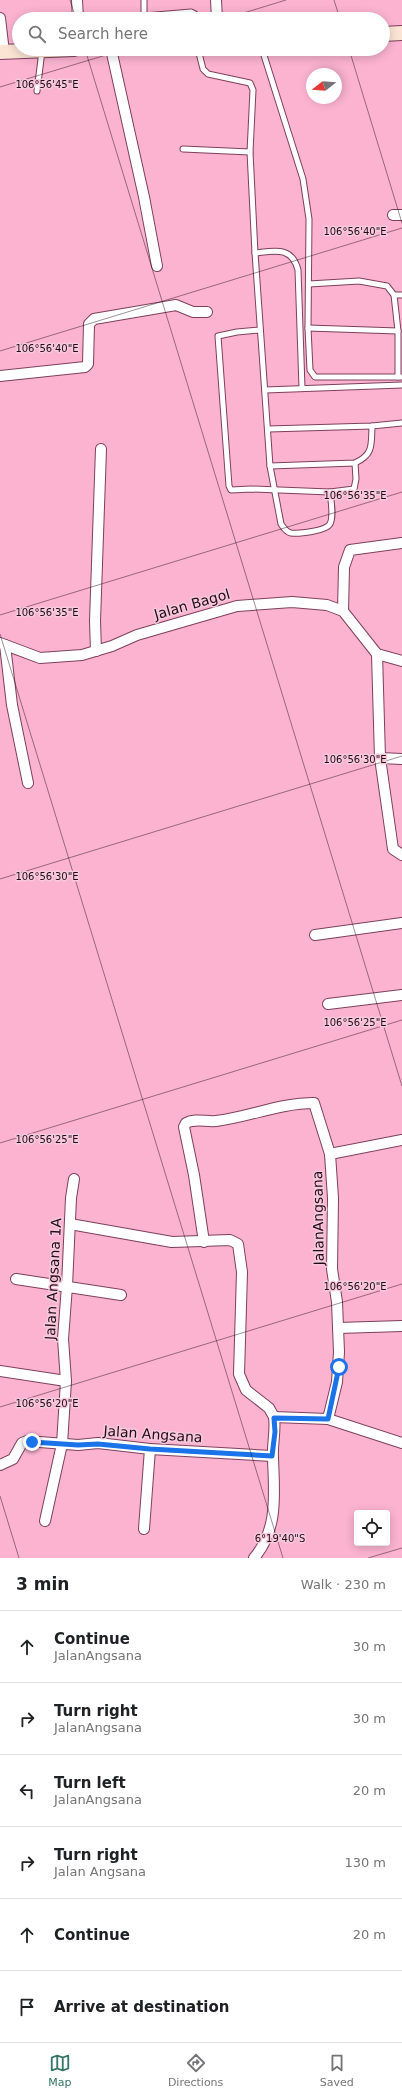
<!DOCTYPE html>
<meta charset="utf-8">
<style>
body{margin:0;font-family:"DejaVu Sans",sans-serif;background:#f2f2f2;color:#202124}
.controls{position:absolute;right:12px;bottom:12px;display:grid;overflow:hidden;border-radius:4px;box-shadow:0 2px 10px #0003}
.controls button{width:36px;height:36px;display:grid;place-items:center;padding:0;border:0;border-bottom:1px solid #e0e0e0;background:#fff;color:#202124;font:20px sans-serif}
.compass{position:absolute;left:306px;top:68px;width:36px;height:36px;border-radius:50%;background:#fff;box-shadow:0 2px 10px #0003;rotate:253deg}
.stop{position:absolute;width:12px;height:12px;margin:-9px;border:3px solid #1a73e8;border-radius:50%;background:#fff}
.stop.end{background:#1a73e8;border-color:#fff;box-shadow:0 1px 4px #0008}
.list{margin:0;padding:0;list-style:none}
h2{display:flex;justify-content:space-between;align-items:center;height:52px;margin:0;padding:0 16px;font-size:17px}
h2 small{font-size:13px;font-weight:400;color:#757577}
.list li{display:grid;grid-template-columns:26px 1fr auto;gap:12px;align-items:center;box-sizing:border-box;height:72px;padding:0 16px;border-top:1px solid #e0e0e0}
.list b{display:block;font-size:15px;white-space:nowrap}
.list p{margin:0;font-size:13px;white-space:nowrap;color:#757577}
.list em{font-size:13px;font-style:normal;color:#757577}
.icon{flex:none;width:22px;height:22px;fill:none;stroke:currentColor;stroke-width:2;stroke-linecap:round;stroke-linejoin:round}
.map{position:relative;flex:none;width:402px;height:1558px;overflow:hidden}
.search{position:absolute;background:#fff;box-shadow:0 2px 10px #0003;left:12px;right:12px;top:12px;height:44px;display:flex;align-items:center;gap:10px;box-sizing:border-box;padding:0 14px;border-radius:22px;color:#757577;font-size:15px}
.sheet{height:484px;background:#fff}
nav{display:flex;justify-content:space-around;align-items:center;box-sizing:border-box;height:56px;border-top:1px solid #e0e0e0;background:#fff;font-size:11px;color:#757577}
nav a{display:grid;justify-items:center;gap:2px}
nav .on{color:#347463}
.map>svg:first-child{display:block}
</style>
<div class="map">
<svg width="402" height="1558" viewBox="0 0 402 1558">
<rect width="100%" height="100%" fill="#fbb3d0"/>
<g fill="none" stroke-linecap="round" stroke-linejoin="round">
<defs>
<g id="lane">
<path d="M144,16L191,12L195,14V19"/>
<path d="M144,18V0"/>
<path d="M198,49L203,69L208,74L250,83L253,90L250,152L255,253L270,466L281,524C284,528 286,532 291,533C299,534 326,531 330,524C334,516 331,501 330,492"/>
<path d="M262,49L303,179L309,219L308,328L310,370L315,377H402"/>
<path d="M37,91L42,51"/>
<path d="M183,149L250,152"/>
<path d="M255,253C275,251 292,246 298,270L302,388"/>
<path d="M309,284L359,281L387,286L394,295L398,331V377"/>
<path d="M394,295H402"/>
<path d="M308,328L398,331"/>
<path d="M260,330L237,332L218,336L229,486L231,490L251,489L330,492L354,489L356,479L355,463"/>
<path d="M265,390L402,385"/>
<path d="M268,429L372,426L402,423"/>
<path d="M270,466L355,463C374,454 371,445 372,426"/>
</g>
<g id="street">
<path d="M77,0L78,19"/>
<path d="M216,0L217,19"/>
<path d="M0,18L4,52"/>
<path d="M111,49L144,197L157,266"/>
<path d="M393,215H402"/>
<path d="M0,376L85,367L88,364L89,324L94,319L176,305L193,312H207"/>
<path d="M343,611L344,567L350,550L402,543"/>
<path d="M0,643L40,658L82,655L112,646L137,635L237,606L292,602L327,605L343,611L377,654"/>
<path d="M5,645L12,705L28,783"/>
<path d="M96,651L95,621L101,449"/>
<path d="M377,654L380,758L393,849L402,855"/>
<path d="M377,654L402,661"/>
<path d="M380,758L402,759"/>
<path d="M315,935L402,923"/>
<path d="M328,1004L402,995"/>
<path d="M70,1224L172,1242L230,1240L238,1244L242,1272L239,1374L246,1390L269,1408L274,1417"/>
<path d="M204,1242L194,1175L184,1127L186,1123C195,1118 206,1122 216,1121C249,1117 280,1103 314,1103L330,1154"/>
<path d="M16,1279L121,1295"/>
<path d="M338,1328L402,1326"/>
<path d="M0,1371L66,1381"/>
<path d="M328,1419L402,1443"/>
<path d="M0,1465L13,1459L22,1443L27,1441L78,1445L98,1443L150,1449L272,1456"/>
<path d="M45,1521L62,1444L66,1381L63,1339L67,1286L71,1198L74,1179"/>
<path d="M144,1529L150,1449"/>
<path d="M254,1558C279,1529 274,1492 273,1458C272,1444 276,1431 274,1417L328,1419L337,1382L339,1352L337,1302L332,1269L333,1198L330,1154L402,1140"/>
</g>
<g id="secondary">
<path d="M383,34L402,33"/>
<path d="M0,52L74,49"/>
</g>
</defs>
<!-- lane casing -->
<use href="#lane" stroke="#7d405b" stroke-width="7"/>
<!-- street casing -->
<use href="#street" stroke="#7d405b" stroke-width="12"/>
<!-- secondary casing -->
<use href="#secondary" stroke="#7d405b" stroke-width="16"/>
<!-- lane -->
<use href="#lane" stroke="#fff" stroke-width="5"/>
<!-- street -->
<use href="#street" stroke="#fff" stroke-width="10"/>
<!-- secondary -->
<use href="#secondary" stroke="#fce4d4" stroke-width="14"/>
</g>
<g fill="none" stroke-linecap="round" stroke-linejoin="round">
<!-- route -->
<path stroke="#1a73e8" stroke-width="5" d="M32,1442L78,1445L98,1444L150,1449L272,1456L275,1432L274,1418L328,1419L339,1367"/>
</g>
<!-- ticks -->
<path fill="none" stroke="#220a15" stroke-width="1" stroke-opacity="0.45" d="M70,0L76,19M334,0L340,19M224,19L286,0M85,49L402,1086M349,49L402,223M0,87L126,49M0,351L402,228M0,615L402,492M0,634L283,1558M0,879L402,756M0,1143L402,1020M0,1407L402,1284M0,1496L19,1558M368,1558L402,1548"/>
<g text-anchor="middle" stroke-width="3" stroke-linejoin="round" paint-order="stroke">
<!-- street labels -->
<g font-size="14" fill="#220a15" stroke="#f6cadb">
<text transform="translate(192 604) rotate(-16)" y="5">Jalan Bagol</text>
<text transform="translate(318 1218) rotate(-91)" y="5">JalanAngsana</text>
<text transform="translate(53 1279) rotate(-87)" y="5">Jalan Angsana 1A</text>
<text transform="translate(153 1434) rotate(4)" y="5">Jalan Angsana</text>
</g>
</g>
<g font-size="10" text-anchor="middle" fill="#220a15" stroke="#f6cadb" stroke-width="3" stroke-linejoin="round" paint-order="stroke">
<text x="47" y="88">106°56'45"E</text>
<text x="355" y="235">106°56'40"E</text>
<text x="47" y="352">106°56'40"E</text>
<text x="355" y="499">106°56'35"E</text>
<text x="47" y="616">106°56'35"E</text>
<text x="355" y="763">106°56'30"E</text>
<text x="47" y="880">106°56'30"E</text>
<text x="355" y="1026">106°56'25"E</text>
<text x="47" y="1143">106°56'25"E</text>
<text x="355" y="1290">106°56'20"E</text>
<text x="47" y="1407">106°56'20"E</text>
<text x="280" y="1542">6°19'40"S</text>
</g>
</svg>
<div class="controls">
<button><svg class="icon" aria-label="locate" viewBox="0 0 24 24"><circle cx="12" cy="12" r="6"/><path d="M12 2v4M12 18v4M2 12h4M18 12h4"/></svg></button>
</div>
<svg class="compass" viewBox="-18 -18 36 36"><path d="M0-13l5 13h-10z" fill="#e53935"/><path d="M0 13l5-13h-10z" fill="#757577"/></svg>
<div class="stop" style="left:339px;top:1367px"></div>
<div class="stop end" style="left:32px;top:1442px"></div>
<div class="search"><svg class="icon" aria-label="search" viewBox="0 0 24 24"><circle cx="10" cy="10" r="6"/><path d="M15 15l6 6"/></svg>Search here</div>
</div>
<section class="sheet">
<h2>3 min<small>Walk · 230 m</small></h2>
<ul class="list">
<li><svg class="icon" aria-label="ahead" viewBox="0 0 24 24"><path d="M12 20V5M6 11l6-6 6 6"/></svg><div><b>Continue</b><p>JalanAngsana</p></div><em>30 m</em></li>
<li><svg class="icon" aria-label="right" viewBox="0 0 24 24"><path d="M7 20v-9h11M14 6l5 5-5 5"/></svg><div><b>Turn right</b><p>JalanAngsana</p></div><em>30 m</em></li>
<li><svg class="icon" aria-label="left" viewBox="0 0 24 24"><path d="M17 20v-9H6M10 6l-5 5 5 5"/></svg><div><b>Turn left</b><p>JalanAngsana</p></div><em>20 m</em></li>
<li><svg class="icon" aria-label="right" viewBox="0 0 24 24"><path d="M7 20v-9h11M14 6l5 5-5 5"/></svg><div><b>Turn right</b><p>Jalan Angsana</p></div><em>130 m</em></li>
<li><svg class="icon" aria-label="ahead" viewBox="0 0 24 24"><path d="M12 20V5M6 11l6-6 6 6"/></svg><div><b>Continue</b></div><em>20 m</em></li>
<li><svg class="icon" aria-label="arrive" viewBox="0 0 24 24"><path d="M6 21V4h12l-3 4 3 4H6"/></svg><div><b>Arrive at destination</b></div></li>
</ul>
</section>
<nav>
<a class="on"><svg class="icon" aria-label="map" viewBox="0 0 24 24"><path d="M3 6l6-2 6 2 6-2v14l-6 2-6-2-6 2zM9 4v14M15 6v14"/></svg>Map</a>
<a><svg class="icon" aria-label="directions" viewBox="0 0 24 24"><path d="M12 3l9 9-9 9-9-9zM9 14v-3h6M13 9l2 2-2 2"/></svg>Directions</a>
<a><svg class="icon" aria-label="saved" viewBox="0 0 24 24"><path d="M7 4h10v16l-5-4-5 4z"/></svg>Saved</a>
</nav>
